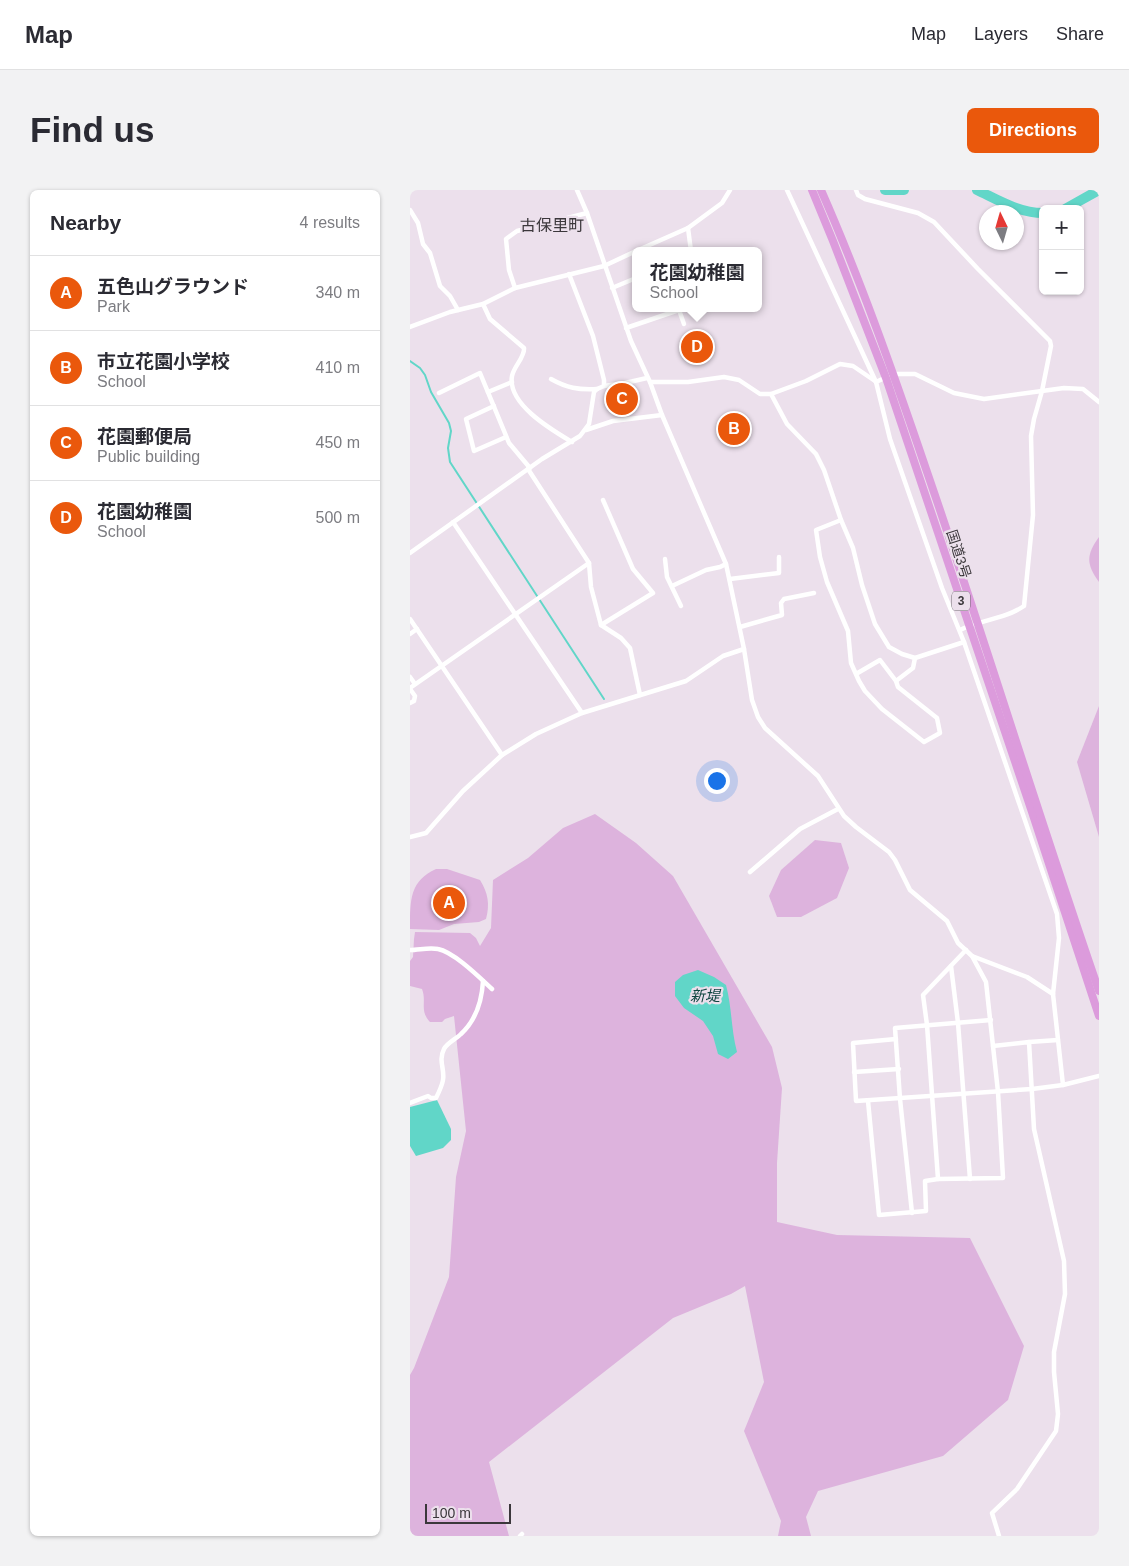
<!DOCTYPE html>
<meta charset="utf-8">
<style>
body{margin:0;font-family:Helvetica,"Noto Sans JP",sans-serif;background:#f2f2f3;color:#2b2b33}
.controls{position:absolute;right:15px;top:15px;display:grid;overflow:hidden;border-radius:8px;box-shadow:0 1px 4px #0004}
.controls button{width:45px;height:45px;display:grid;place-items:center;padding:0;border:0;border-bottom:1px solid #e1e1e2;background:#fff;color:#2b2b33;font:25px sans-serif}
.compass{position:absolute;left:569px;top:15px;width:45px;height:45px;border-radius:50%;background:#fff;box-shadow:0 1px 4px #0004;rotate:355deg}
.scale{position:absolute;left:15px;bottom:12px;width:86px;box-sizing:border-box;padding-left:5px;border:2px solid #3b373b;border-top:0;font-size:14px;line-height:18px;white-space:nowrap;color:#3b373b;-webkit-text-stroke:4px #ece0ec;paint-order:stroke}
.you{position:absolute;left:306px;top:590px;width:18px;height:18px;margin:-12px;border:4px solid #fff;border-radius:50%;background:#1a73e8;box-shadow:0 0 0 8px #1a73e833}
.badge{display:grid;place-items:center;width:32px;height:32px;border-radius:50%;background:#ea580c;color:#fff;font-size:16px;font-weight:700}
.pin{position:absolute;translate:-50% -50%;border:2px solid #fff;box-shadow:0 1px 5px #0006}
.popup{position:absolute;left:222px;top:57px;width:130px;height:65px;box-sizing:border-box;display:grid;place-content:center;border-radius:8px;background:#fff;filter:drop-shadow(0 1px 4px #0005);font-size:16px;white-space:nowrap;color:#7c7c81}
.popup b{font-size:19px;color:#2b2b33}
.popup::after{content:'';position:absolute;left:50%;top:100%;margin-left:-10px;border:10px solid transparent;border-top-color:#fff}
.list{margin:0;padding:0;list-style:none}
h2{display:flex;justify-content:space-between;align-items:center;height:65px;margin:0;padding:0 20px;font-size:21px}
h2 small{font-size:16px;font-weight:400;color:#7c7c81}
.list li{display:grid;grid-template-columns:32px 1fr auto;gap:15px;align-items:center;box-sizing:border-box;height:75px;padding:0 20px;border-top:1px solid #e1e1e2}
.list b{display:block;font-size:19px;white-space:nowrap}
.list p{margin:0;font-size:16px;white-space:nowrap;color:#7c7c81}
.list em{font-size:16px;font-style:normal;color:#7c7c81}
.map{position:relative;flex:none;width:689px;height:1346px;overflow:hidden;border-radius:8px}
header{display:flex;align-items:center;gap:30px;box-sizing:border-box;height:70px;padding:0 25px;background:#fff;border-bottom:1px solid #e1e1e2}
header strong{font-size:24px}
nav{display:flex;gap:28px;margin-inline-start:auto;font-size:18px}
.intro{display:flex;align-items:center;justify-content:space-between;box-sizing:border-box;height:120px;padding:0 30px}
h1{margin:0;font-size:35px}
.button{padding:12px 22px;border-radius:8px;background:#ea580c;color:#fff;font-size:18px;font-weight:700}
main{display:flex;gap:30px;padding:0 30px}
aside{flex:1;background:#fff;border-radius:8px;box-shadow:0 1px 4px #0004}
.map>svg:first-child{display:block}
</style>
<header>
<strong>Map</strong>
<nav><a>Map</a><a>Layers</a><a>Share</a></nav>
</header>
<div class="intro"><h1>Find us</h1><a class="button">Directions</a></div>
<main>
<aside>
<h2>Nearby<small>4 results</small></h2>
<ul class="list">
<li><span class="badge">A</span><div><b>五色山グラウンド</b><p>Park</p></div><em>340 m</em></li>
<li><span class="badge">B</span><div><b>市立花園小学校</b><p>School</p></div><em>410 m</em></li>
<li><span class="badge">C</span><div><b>花園郵便局</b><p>Public building</p></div><em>450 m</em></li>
<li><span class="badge">D</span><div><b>花園幼稚園</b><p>School</p></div><em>500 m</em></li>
</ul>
</aside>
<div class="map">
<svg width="689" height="1346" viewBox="0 0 689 1346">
<rect width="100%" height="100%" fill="#ece0ec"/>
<!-- green -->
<g fill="#ddb3dd">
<path d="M689,347V392C676,374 676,365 689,347Z"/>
<path d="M689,516V647L667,572Z"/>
<path d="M185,624L226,653L263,686L362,857L372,898L367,973V1032L427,1045L560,1048L614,1156L598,1210L533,1266L408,1301L396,1327L401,1346H368L371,1331L334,1241L354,1192L335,1096L321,1104L263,1128L79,1272L99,1346H0V1185L4,1178L39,1087L46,987L56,941L44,826L35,829L32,832H20C9,820 17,812 12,799L0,796V771L3,767L4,749L5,742L60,743L66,748L70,756L81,738L83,690L118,668L153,638Z"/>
<path d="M405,650L431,653L439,678L427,708L391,727H367L359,706L371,680Z"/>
<path d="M26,679H37L70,690C78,703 80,714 76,729L69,732L44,734L29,740L0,739C0,709 0,691 26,679Z"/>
</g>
<!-- water -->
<g fill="#61d6c8">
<path d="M288,780L304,787L316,795C322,817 321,840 327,862L318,869L308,864L303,846L293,831L274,818L265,806V792L273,785Z"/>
<path d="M27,910L41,939V950L33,958L6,966L0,956V917Z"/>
</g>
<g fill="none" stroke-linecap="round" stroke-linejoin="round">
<!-- stream -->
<path stroke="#61d6c8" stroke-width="2" d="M0,171L10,178L15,185L21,202L39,233L41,241L38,258L40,272L194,509"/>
<!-- river -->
<g stroke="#61d6c8" stroke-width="10">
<path d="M475,0H494"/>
<path d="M567,0C588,10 609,23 633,23"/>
<path d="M655,19L689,0"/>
</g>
<!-- minor -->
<g stroke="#fff" stroke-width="4.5">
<path d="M167,0L177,23L221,151L240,192L252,225L316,374L334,459L342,510L348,527L355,538L408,586L434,626L446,637L479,662L485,670L500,700L537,731L548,753L562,766L576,792L588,902L593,988L528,989L515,991L516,1021L469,1025L458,911"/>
<path d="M377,0L466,192L480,249L532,398L554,452L647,724L649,748L643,804L653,895"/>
<path d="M446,0L448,5L455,9L508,23L524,32L568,79L640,151L641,156L632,201L624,229L621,246L623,325L614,416C595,429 570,430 550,440"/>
<path d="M0,20L8,33L13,54L20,63L30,96L40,106L48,120"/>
<path d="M278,38L281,61"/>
<path d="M226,61L278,38L312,13L320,0"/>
<path d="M105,98L99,80L96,49L107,41L177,23"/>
<path d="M202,98L226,88"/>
<path d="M73,114L80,129L114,158C115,167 104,176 102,186C97,214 142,240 162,252"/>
<path d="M0,137L40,122L73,114L105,98L194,76L226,61"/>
<path d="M216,138L269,120L274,134"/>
<path d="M141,189C157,198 168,200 187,199"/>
<path d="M240,192H278L314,187L329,190L350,204H361L396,191L430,174L443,176L465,191"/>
<path d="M466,192L483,184H505L544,203L574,209L654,198L673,199L689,212"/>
<path d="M194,196L215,193L237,188"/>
<path d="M78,202L102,192"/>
<path d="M29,203L70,183L99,253L120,278"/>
<path d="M361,204L377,234L406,264L414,280L431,330L443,358L452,395L465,434L479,457L492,464L505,468L554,452"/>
<path d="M84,216L56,229L64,261L96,247"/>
<path d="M176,240L203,231L252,225"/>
<path d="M431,330L406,340L410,367L417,392L438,441L441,473L449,491L455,501L472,519L514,552L530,543L527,528L488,497L486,491L470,470L446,484"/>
<path d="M43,332L172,523"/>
<path d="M0,363L132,269L170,246L179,234L184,202L187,199L194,196V190L183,146L159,84"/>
<path d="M255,369L257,387L271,416"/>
<path d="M179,373L181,397L191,435L211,448L220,458L230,505"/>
<path d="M320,389L369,383V367"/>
<path d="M262,396L296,380L310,377L316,374"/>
<path d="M0,429L92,565"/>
<path d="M191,435L243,403L223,379L193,310"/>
<path d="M330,437L372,425L371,413L374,409L404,403"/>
<path d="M0,444L7,439"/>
<path d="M0,487L5,494"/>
<path d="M486,491L503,478L505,468"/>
<path d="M0,498L179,373L118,279"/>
<path d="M0,499L5,506L4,511L0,513"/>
<path d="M0,647L16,643L53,601L92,565L126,544L172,523L276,491L313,466L334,459"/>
<path d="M340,682L390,639L428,619"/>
<path d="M0,760C9,760 19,757 28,759C44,762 70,788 82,799"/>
<path d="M562,766L617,787L643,804"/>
<path d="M541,776L548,833L560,989"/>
<path d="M486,849L443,853L446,911L622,899L653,895L689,886"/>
<path d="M619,852L648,850"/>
<path d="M583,856L619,852L624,939L654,1071L655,1104L644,1162V1182L648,1224L646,1241L607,1299L582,1323L589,1346"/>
<path d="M444,882L489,879"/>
<path d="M0,913L18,906L21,908H26C29,902 32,896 33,890C35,879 28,871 34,859C37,853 46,849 51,844C66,830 72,810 73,791"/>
<path d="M528,989L517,835L513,805L556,760"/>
<path d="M502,1023L490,909L485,838L581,830"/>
<path d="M110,1346L112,1344"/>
</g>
<!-- trunk -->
<g stroke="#dc9bdc" stroke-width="8">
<path d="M402,0L423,51L476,188L622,622L689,826"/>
<path d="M411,0C451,91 484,185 516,279C576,453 629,628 689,801"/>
</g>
</g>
<g text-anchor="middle" stroke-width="4.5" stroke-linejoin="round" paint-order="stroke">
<!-- shield labels -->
<rect fill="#ece0ec" stroke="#706a70" stroke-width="1" x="542" y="401.5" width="18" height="19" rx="4"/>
<g font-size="12" font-weight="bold" fill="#3b373b">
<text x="551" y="415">3</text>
</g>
<!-- street labels -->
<g font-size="14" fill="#3b373b" stroke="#ece0ec">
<text transform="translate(549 364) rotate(72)" y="5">国道3号</text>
</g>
<!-- water labels -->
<g font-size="15" font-style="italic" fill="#104540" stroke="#ece0ec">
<text x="295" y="811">新堤</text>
</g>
<!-- quarter labels -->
<g font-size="16" fill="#3b373b" stroke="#ece0ec">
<text x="142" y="41">古保里町</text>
</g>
</g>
</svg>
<div class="controls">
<button>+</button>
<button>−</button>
</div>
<svg class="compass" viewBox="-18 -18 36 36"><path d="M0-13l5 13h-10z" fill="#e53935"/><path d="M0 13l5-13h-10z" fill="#7c7c81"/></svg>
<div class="scale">100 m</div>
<div class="you"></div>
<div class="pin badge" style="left:39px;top:713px">A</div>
<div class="pin badge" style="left:324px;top:239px">B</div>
<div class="pin badge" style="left:212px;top:209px">C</div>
<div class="pin badge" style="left:287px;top:157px">D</div>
<div class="popup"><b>花園幼稚園</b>School</div>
</div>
</main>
